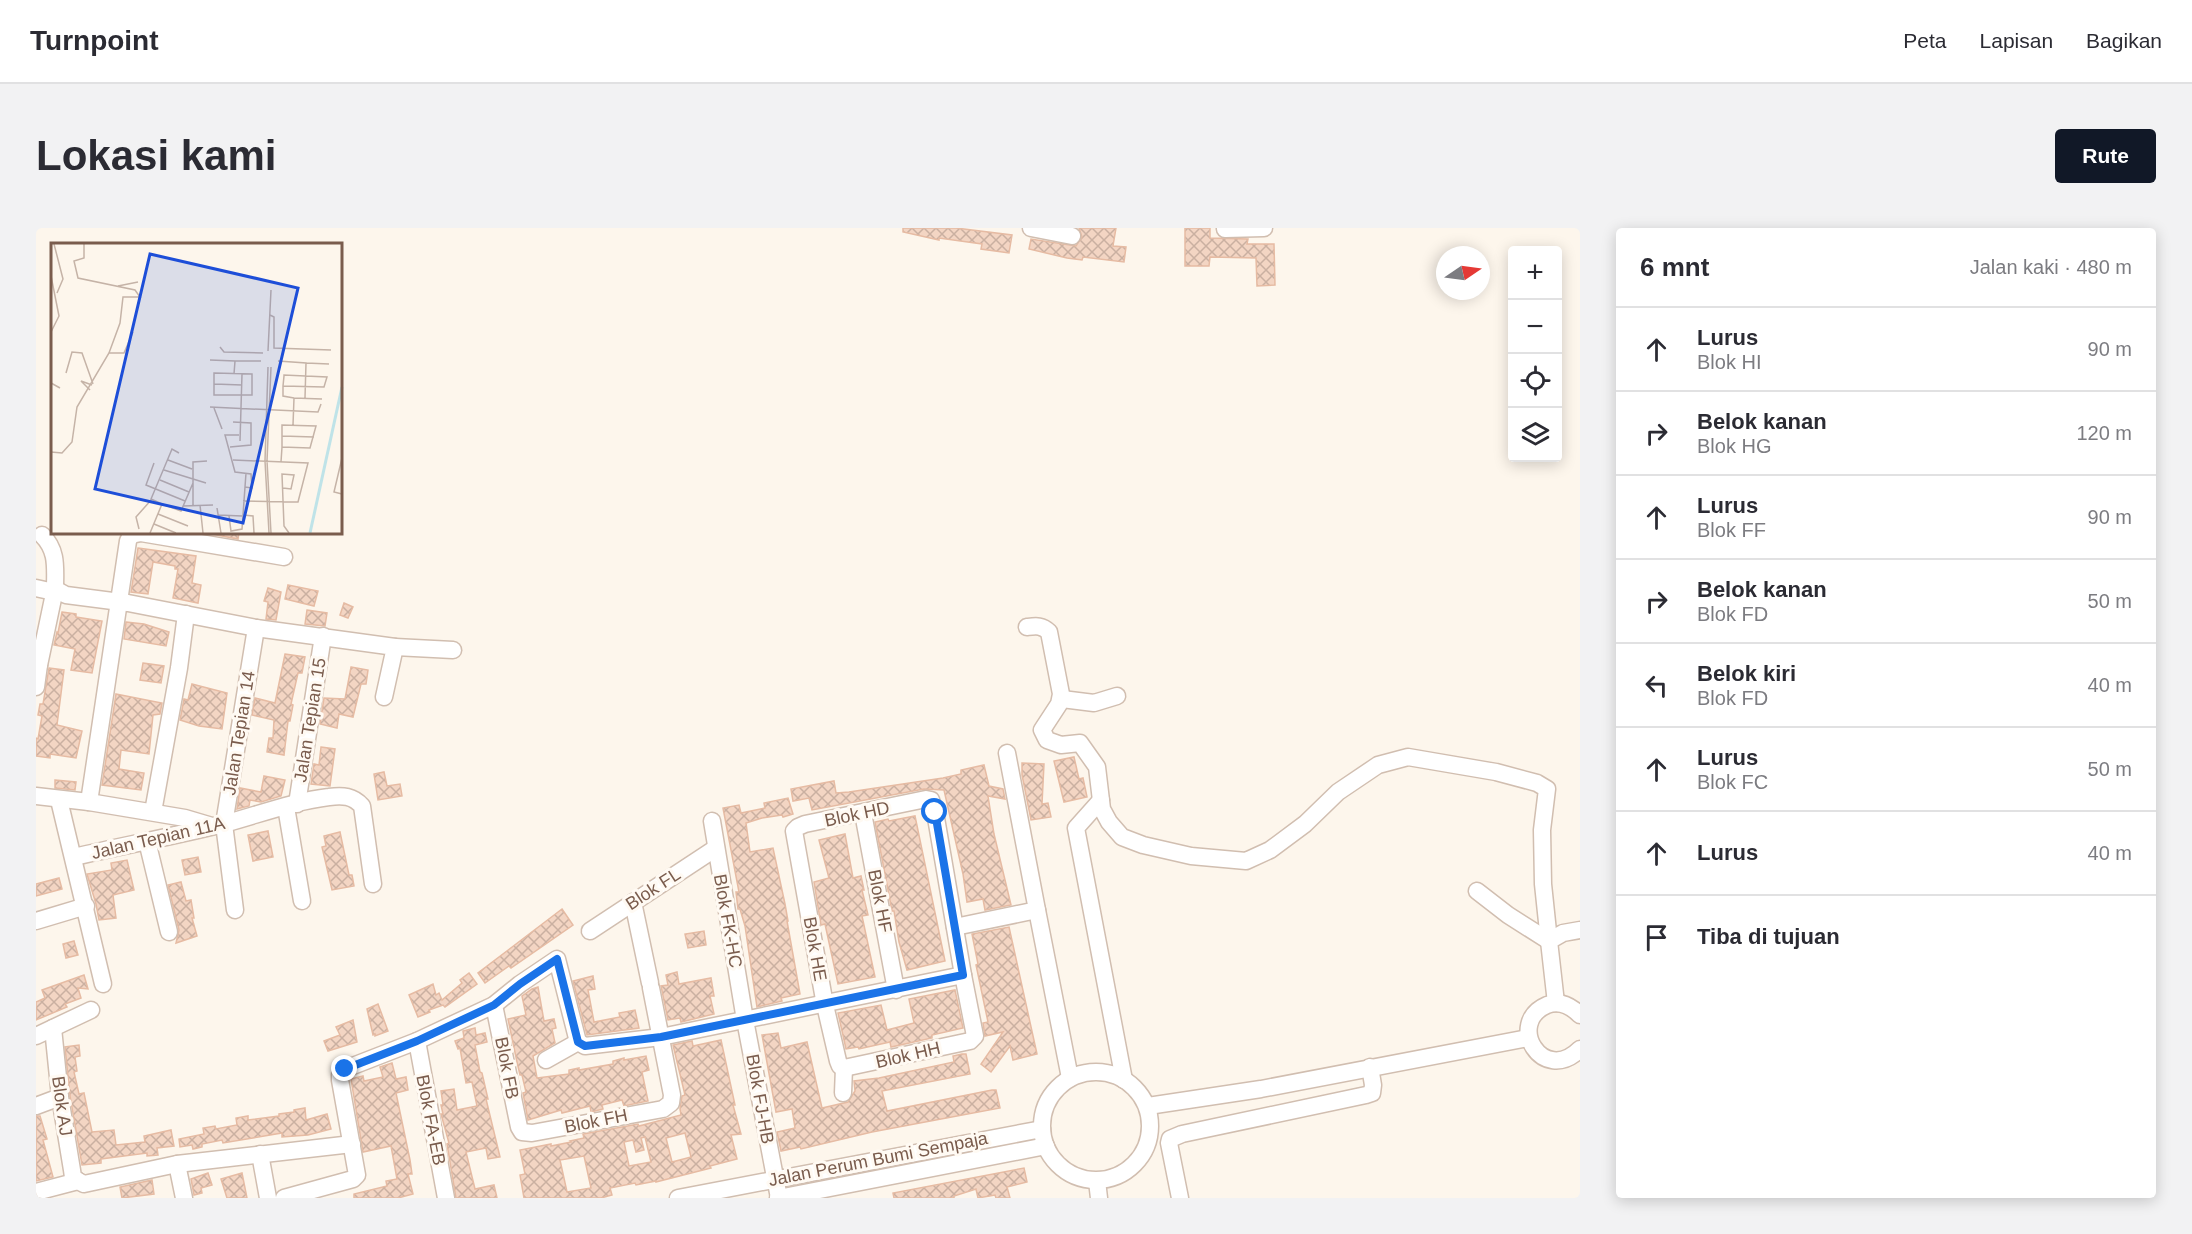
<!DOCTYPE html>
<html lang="id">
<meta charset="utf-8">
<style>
body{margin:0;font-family:Arial,sans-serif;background:#f2f2f3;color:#2b2b33}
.controls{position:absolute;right:18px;top:18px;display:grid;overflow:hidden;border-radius:6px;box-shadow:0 3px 15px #0003}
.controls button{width:54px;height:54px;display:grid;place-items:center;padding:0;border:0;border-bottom:2px solid #e1e1e2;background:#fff;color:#2b2b33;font:30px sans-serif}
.compass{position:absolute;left:1400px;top:18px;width:54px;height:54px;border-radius:50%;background:#fff;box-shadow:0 3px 15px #0003;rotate:77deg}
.stop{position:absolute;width:18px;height:18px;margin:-14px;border:4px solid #1a73e8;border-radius:50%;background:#fff}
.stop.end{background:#1a73e8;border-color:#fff;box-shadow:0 2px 6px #0008}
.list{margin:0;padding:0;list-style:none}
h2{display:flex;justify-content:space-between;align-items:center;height:78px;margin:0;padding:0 24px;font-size:26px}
h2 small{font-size:20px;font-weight:400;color:#7c7c81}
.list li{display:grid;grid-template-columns:39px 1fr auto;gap:18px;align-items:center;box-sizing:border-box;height:84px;padding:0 24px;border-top:2px solid #e1e1e2}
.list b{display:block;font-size:22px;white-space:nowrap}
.list p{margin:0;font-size:20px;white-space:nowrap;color:#7c7c81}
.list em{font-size:20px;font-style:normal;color:#7c7c81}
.icon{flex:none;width:33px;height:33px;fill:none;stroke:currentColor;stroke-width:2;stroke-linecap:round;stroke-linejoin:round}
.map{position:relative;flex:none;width:1544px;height:970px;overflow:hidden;border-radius:6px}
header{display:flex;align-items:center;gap:36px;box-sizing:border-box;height:84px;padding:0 30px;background:#fff;border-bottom:2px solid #e1e1e2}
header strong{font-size:28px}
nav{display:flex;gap:33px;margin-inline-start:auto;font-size:21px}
.intro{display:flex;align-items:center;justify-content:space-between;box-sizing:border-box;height:144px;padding:0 36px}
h1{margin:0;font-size:42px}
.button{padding:15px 27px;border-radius:6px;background:#111827;color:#fff;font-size:21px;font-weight:700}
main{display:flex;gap:36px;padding:0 36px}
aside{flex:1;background:#fff;border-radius:6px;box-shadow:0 3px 15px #0003}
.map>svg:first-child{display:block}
</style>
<header>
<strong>Turnpoint</strong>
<nav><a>Peta</a><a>Lapisan</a><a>Bagikan</a></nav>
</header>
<div class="intro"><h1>Lokasi kami</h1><a class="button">Rute</a></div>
<main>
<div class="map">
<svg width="1544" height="970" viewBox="0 0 1544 970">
<defs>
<pattern id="building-cross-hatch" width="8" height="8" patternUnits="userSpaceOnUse" patternTransform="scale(1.5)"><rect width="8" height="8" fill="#f3d5c3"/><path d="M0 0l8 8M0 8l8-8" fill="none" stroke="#cab0a1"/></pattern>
</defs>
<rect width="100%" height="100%" fill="#fdf6ec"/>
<!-- building -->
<g fill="url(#building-cross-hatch)" stroke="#e6bba3" stroke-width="1.5" fill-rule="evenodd">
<path d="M867,0H920L976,7L973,25L945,21L946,16L903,10V12L867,4Z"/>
<path d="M1043,0H1080L1077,18L1090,19L1088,34L1047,29L1046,32L1031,30L993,21L995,11L1040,18L1046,9Z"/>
<path d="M1149,0H1174V10L1212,11L1211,16H1238L1239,57L1221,58L1220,30L1174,29L1173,38H1149Z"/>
<path d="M165,304H203L202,311Z"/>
<path d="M102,320L160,328L156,355L165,357L162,375L137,370L142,341H139V338L117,334L112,366L95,364Z"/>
<path d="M252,357L282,363L278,378L249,371Z"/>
<path d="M232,360L245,364L240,392L230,391L232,374L228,373Z"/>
<path d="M308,375L317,379L312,390L304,387Z"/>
<path d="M271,382L291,385L289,398L269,396Z"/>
<path d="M26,384L40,386V389L66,393L56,445L35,442L39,421L18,417L21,404L22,405Z"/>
<path d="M90,394L108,396L133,404L130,418L88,411Z"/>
<path d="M249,426L269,429L266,445H262L255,476L257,477L254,493H252L248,527L231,524L233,510H237L238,492L216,487L219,470L239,475Z"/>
<path d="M107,435L128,438L125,455L104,452Z"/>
<path d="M315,439L332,442L330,456H325L317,489L303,486L301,500L284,496L288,470L309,471Z"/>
<path d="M13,440L28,442L21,497L46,503L40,530L14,526V530L0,528V510L2,511L6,488L2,487L4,476H7Z"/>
<path d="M156,456L191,465L186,501L163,498L144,492L148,471L152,472Z"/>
<path d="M80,466L126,475L124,486L117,487L113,526L85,522L83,541L108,545L105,562L66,557Z"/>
<path d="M285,519L299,521L294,558L275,556L278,536L283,537Z"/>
<path d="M1038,529L1043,551L1047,550L1051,569L1028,574L1018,533Z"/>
<path d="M986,535L1008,536L1006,576L1012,575L1015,589L995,592L986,547Z"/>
<path d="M948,537L953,558L967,561L969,571L952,568L958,606L975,677L949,682L947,671L931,674L927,646L908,562L888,561L776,582L773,570L757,573L755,561L798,553L800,565L813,564L907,550L925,546V542Z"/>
<path d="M348,544L351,558L364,556L366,568L342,572L338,546Z"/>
<path d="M228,548L249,552L245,568L225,574L214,572L213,578L201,581L204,560L225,564Z"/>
<path d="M19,552L40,554L39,562L19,560Z"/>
<path d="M752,570L757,586L747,589L746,587L726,590L710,595L714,624L737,620L749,676L752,693H751L764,766L745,770L746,773L721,779L709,698L704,681H702L700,664H703L687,580L703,577L705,585L729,580L728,575Z"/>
<path d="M879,588L909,733L871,742L863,714L858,683H856L839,594L852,591L853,593Z"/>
<path d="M232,603L237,629L217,633L212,607Z"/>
<path d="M304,604L313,647H316L318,658L296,662L286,619L290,618L288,608Z"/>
<path d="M809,606L817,650L825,648L828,662H826L832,687L826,688L839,749L802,756L789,696L785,697L778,654L793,650L783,612Z"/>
<path d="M162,629L165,644L149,647L146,632Z"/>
<path d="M91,632L98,662L77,667L80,690L63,692L60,676L51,646L76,642L75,635Z"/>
<path d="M23,650L26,661L0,668V656Z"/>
<path d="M145,654L150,673L155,672L158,690H156L161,708L140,715L143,702L132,657Z"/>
<path d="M526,681L537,697L475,740L473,738L449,755L442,745Z"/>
<path d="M973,699L1001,826L977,832L974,818L955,844L945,836L967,804L949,808L947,795L952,794L940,737L942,736L936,706Z"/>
<path d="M668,703L670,717L652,720L649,706Z"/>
<path d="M38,713L42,727L30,730L27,716Z"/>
<path d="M641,744L643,756L675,750L678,768H674L678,786L645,794L644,790L632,792L625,758L632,757L630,747Z"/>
<path d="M433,745L441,756L409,779L407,777L393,782L394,784L382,789L373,767L397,756L400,767L403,765L406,772L426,755L424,752Z"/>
<path d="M48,747L52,761L42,760L45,770L29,776L31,779L0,792V774L9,770L6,762Z"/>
<path d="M557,748L559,761L552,762L558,794L584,789L583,785L599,782L603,800L551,807L537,753Z"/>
<path d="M502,759L508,793L518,791L520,800L516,801L519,815L497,828L501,850L533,846V842L543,840V842L577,836V833L588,830V832L610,828L613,842L606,844L612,873L588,878L586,872L566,877L567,881L555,884L554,878L526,885L525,882L492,892L487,865L490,864L486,847H484L481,834L472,791L490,787L486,768L496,761Z"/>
<path d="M919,762L927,800L896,807V810L855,819L854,814L823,821L822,819L810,821L802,785L845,777L851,802L878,795L873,771Z"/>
<path d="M342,776L352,803L339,808V806L337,807L331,781Z"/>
<path d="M317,792L321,814L292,823L288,813L304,807L300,799Z"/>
<path d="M439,800L440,807L449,805L451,814L439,817L444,844L446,845L452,871H450L464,929L452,931L450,920L430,924L439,961L458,957L461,970H420L411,916L413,915L405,886H407L405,877H407L405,863L418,861L421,882L441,878L436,854L430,855L424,820L422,821L419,813L428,810L427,803Z"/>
<path d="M742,805L745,820L771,814L786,880L812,874L819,863L818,853L843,850L918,834L917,828L926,826H930L934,846L846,863L851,883L956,862H960L964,880L836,904L765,921L764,919L745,923L741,904L759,900L756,881L740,884L726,807Z"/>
<path d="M685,812L699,877H697L705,906L695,907L701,931L674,938L675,940L620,954V953L600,957L599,955L574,960L576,967L565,970H488L484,947L489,946L484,922L515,916V918L535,914L534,913L548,910L547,906L602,896L603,898L645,887L644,881L646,868L649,867L637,817L656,813L657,818ZM649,905L655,929L636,934L630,910ZM609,909L615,934L593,938L588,914L597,912L600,924L608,922L605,910ZM548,928L555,960L531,964L524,932Z"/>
<path d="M43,817L44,828L39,829L41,843L38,844L43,866L48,865L56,904L78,902L80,917L109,914L108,908L135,902L138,918L121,920L122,927L111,928V925L65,931V935L46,937L34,868L29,819Z"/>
<path d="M356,835L360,851L370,849L372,862L360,865L374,932L376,946H372L377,966L362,970H318V966L351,958L350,953L361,951L355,918L327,924L315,851L327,848L328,853L347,849L344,839Z"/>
<path d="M269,880L270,892L291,886L295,901L272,907L246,909V905L187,915L186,912L166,916V919L157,921L156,917L144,919L143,911L168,906L167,900L179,898L180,901L201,897L200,890L212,888V892L243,888V886L258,884V882Z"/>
<path d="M0,888H4L11,911L7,912L17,949L0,953Z"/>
<path d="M988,940L991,954L971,959L974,970H960L959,967L942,970L940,961L918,968V970H858L857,965Z"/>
<path d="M172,945L176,957L165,960L166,965L158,967L155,951Z"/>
<path d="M206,945L211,970H191L185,951Z"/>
<path d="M116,952L118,966L86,970L84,959Z"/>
</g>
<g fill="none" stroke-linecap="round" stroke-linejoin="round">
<defs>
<g id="minor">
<path d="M995,0L1036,8"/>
<path d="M1189,1L1228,0"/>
<path d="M6,307C22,323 19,340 19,361"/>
<path d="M0,360L18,364"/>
<path d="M991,399C1000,398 1006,397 1013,404L1025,466L1023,476L1006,502L1011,512L1025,517L1044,515L1061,539L1066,581L1073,594L1086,609L1107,617L1155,628L1210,633L1234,622L1269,596L1302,564L1342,537L1372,529L1460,544L1501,555L1511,561L1506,602L1507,656L1513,713"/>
<path d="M359,419L417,422"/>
<path d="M0,436L3,437L0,459"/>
<path d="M3,437L19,361L30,367L92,375L220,400L359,419L348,469"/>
<path d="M1026,471L1058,475L1081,468"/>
<path d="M0,568L53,574L149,590L176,598"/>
<path d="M890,571L895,572L899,584L927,747L939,808L934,813L808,840L804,838L802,833L789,777L758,603L762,599L769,596Z"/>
<path d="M23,572L67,756"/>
<path d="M1065,572L1040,600L1088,852"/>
<path d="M53,574L92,313L95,307L105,305L248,329"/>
<path d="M261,576L287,408"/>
<path d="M250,579L266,673"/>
<path d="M117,584L143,440L150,386"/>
<path d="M827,585L860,762"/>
<path d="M676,593L709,792L743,970"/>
<path d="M111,613L133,704"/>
<path d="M38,629C89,617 140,608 191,595C224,586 259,573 293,569C307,567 317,568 326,578L337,656"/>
<path d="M1441,663L1472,687L1513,713"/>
<path d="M597,674L614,755"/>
<path d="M199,682L188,596L220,400"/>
<path d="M1001,682L1034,850"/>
<path d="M0,693L50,678"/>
<path d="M919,699L1001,682L971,525"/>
<path d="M554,703L680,620"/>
<path d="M1520,775L1513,713L1527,705L1544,702"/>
<path d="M458,777L483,899L486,904L496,905L627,881L635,875L636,867L615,760"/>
<path d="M1544,787C1535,778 1524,772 1511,777C1469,795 1507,858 1544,821"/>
<path d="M17,800L24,869L36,942L37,949L42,953"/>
<path d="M0,808L55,782"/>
<path d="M381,813L410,970"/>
<path d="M542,814L549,818L625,809L927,747"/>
<path d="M510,832L542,814"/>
<circle cx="1060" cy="898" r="54"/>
<path d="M807,865L808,840"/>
<path d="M0,878L24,869"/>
<path d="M1112,878L1225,861L1492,810"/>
<path d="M224,926L232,970"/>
<path d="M141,936L148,970"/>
<path d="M1061,953L1063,970"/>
<path d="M0,964L42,953L48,956L141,936L316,916"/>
<path d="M248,970L317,951L321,947L304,852V847L309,841L381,813L458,777L484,756L521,731L542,814"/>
<path d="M642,970L1006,901"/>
<path d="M742,970L1010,918"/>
<path d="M1144,970L1133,915L1134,911L1146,906L1330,867L1336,865L1337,857L1334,839"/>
</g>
</defs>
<!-- minor casing -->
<use href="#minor" stroke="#d1beb0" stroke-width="19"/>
<!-- minor -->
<use href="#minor" stroke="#fff" stroke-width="16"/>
</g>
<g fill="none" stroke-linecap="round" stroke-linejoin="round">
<!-- route -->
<path stroke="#1a73e8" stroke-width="8" d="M309,841L381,813L458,777L484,756L521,731L542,814L549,818L625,809L927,747L899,584"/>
</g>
<g text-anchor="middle" stroke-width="6" stroke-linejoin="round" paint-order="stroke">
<!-- street labels -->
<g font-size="18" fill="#7a5c4d" stroke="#fffaf3">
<text transform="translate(274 492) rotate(-81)" y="6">Jalan Tepian 15</text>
<text transform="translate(203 505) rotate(-81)" y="6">Jalan Tepian 14</text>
<text transform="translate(821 586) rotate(-12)" y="6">Blok HD</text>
<text transform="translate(122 610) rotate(-13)" y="6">Jalan Tepian 11A</text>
<text transform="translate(617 661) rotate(-33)" y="6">Blok FL</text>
<text transform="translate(844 673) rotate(79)" y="6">Blok HF</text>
<text transform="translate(692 693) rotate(80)" y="6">Blok FK-HC</text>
<text transform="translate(779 721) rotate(80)" y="6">Blok HE</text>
<text transform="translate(872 827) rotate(-13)" y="6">Blok HH</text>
<text transform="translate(471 840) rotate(79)" y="6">Blok FB</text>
<text transform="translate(724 871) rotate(80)" y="6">Blok FJ-HB</text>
<text transform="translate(26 878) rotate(82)" y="6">Blok AJ</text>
<text transform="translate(395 892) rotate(79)" y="6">Blok FA-EB</text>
<text transform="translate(560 893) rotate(-11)" y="6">Blok FH</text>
<text transform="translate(842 931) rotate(-11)" y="6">Jalan Perum Bumi Sempaja</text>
</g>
</g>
<!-- overview -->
<g transform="translate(15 15)">
<rect width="291" height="291" fill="#fdf6ec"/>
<path fill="none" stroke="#bfe3e8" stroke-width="3" d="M259,290L291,144"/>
<path fill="none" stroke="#c5b3a7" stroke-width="1.5" d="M3,1L12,36L6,50M0,33L8,73L0,89M67,43L87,39M219,72L223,74V105L280,107M169,104L173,109L212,110M217,108L220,47M58,110H73L82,89M159,117L184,118L183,131M184,118H210M227,118L255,120L254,155M255,120L278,121M217,124L214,218L218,290M220,124L216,218L220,290M0,130V140L9,145M15,130L21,109L31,110L42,141M163,130L201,131V152H163ZM163,141L191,142M232,143L273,144L276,134L233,132V133L232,143V153L243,155M39,147L30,138L41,142M159,164L267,169L270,161M163,165L171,186M242,182L243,155L271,156M188,192H174L184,229L200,231L201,245L194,244M231,193L263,194M189,198L191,131M179,204L200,202V180L182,179M0,209L11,210L21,199L26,164L58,110L69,80L72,54H89L84,47L27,35L23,18L33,15V1M291,215L283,249L291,251M117,217L141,226M182,217L257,220L247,259L192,258M230,219L231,204L259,205L265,183L231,182V204M103,220L95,242L134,258M113,227L155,240M109,237L138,249M232,245L240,246L243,232L231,231L233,283L238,290M111,261L100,256L121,206L128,210M142,262V219L156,218M149,262L152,290M132,263L162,262M166,265L170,290M107,271L137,283M167,272L191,273M192,272L202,273L203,290M178,273L180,288L191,286L195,230M103,281L125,290M88,286L85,274L101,256M99,290L111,261L130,268L142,240"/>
<path fill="#1d4ed8" fill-opacity="0.15" stroke="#1d4ed8" stroke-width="3" d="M99,11L247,45L192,280L44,246Z"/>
<rect width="291" height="291" fill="none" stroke="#7a5c4d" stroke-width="3"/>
</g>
</svg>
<div class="controls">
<button>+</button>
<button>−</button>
<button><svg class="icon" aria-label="locate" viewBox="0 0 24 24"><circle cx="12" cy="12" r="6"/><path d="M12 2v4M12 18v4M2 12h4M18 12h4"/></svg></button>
<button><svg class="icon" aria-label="layers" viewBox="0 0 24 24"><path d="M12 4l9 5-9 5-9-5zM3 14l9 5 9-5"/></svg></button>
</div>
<svg class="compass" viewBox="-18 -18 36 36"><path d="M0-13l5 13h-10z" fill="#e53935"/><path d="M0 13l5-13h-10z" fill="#7c7c81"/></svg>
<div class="stop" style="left:899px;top:584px"></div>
<div class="stop end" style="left:309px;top:841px"></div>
</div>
<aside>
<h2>6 mnt<small>Jalan kaki · 480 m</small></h2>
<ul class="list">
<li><svg class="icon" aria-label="ahead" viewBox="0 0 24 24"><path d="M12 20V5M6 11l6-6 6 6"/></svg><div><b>Lurus</b><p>Blok HI</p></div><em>90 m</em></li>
<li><svg class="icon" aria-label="right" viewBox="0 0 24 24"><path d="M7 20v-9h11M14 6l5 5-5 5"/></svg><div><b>Belok kanan</b><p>Blok HG</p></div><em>120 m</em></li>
<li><svg class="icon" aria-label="ahead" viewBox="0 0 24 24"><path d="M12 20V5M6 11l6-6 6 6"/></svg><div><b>Lurus</b><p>Blok FF</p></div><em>90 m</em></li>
<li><svg class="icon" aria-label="right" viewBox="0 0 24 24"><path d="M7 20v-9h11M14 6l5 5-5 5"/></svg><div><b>Belok kanan</b><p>Blok FD</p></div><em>50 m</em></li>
<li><svg class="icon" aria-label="left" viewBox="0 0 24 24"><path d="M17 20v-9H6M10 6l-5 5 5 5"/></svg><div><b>Belok kiri</b><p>Blok FD</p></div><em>40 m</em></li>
<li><svg class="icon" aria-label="ahead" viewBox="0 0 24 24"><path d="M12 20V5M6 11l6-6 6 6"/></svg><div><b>Lurus</b><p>Blok FC</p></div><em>50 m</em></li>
<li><svg class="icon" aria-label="ahead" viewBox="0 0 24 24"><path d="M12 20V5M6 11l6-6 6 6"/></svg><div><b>Lurus</b></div><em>40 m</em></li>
<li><svg class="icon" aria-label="arrive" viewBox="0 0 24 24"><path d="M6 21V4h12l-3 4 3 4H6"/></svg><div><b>Tiba di tujuan</b></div></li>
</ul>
</aside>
</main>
